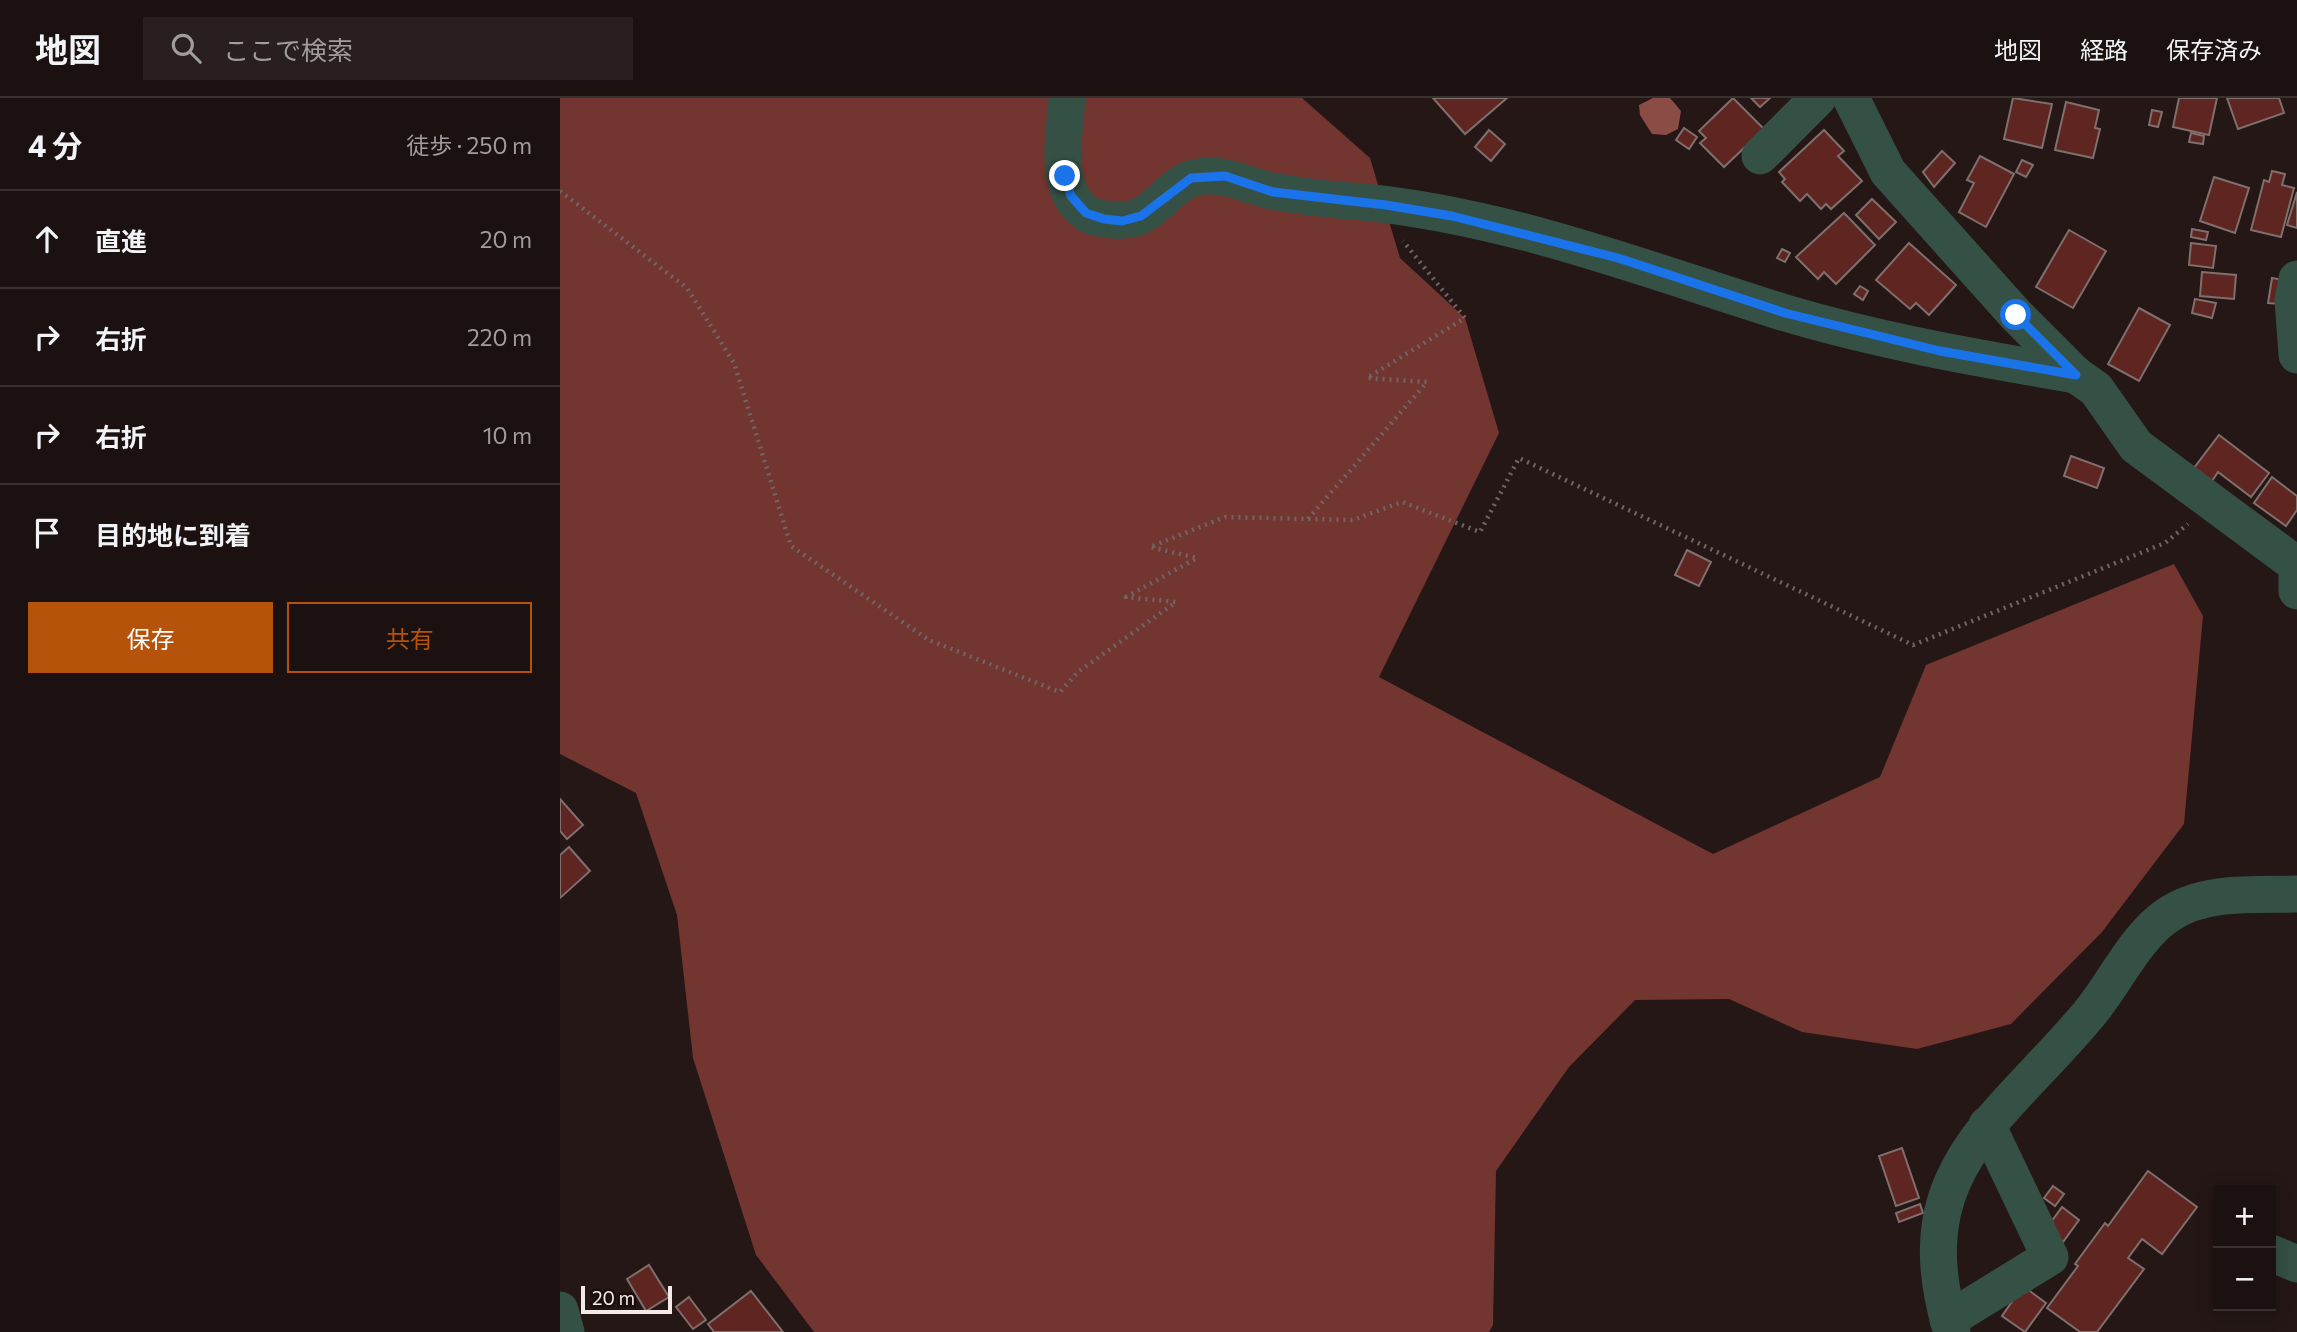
<!DOCTYPE html>
<html lang="ja">
<meta charset="utf-8">
<style>
body{margin:0;font-family:Commissioner,"Noto Sans JP",sans-serif;background:#281f1e;color:#f1f3f6}
.controls{position:absolute;right:21px;bottom:21px;display:grid;overflow:hidden;border-radius:0px;box-shadow:0 4px 18px #0003}
.controls button{width:63px;height:63px;display:grid;place-items:center;padding:0;border:0;border-bottom:2px solid #393130;background:#1b1110;color:#f1f3f6;font:35px sans-serif}
.scale{position:absolute;left:21px;bottom:18px;width:91px;box-sizing:border-box;padding-left:7px;border:4px solid #f3eae8;border-top:0;font-size:19px;line-height:24px;white-space:nowrap;color:#f3eae8;-webkit-text-stroke:5px #1a0e0d;paint-order:stroke}
.stop{position:absolute;width:21px;height:21px;margin:-16px;border:5px solid #1a73e8;border-radius:50%;background:#fff}
.stop.end{background:#1a73e8;border-color:#fff;box-shadow:0 2px 7px #0008}
.list{margin:0;padding:0;list-style:none}
h2{display:flex;justify-content:space-between;align-items:center;height:91px;margin:0;padding:0 28px;font-size:30px}
h2 small{font-size:23px;font-weight:400;color:#a09d9f}
.list li{display:grid;grid-template-columns:46px 1fr auto;gap:21px;align-items:center;box-sizing:border-box;height:98px;padding:0 28px;border-top:2px solid #393130}
.list b{display:block;font-size:26px;white-space:nowrap}
.list em{font-size:23px;font-style:normal;color:#a09d9f}
.actions{display:flex;gap:14px;padding:21px 28px}
.actions a{flex:1;padding:16px 0;border:2px solid #b45309;border-radius:0px;text-align:center;font-size:24px;color:#b45309}
.actions .main{background:#b45309;color:#fff}
.icon{flex:none;width:38px;height:38px;fill:none;stroke:currentColor;stroke-width:2;stroke-linecap:round;stroke-linejoin:round}
.map{position:relative;flex:none;width:1737px;height:1234px;overflow:hidden}
header{display:flex;align-items:center;gap:42px;box-sizing:border-box;height:98px;padding:0 35px;background:#1b1110;border-bottom:2px solid #393130}
header strong{font-size:33px}
nav{display:flex;gap:38px;margin-inline-start:auto;font-size:24px}
.search{width:490px;height:63px;background:#281f1e;display:flex;align-items:center;gap:18px;box-sizing:border-box;padding:0 24px;border-radius:0px;color:#a09d9f;font-size:26px}
main{display:flex}
aside{flex:1;background:#1b1110}
.map>svg:first-child{display:block}
</style>
<header>
<strong>地図</strong>
<div class="search"><svg class="icon" aria-label="search" viewBox="0 0 24 24"><circle cx="10" cy="10" r="6"/><path d="M15 15l6 6"/></svg>ここで検索</div>
<nav><a>地図</a><a>経路</a><a>保存済み</a></nav>
</header>
<main>
<aside>
<h2>4 分<small>徒歩 · 250 m</small></h2>
<ul class="list">
<li><svg class="icon" aria-label="ahead" viewBox="0 0 24 24"><path d="M12 20V5M6 11l6-6 6 6"/></svg><div><b>直進</b></div><em>20 m</em></li>
<li><svg class="icon" aria-label="right" viewBox="0 0 24 24"><path d="M7 20v-9h11M14 6l5 5-5 5"/></svg><div><b>右折</b></div><em>220 m</em></li>
<li><svg class="icon" aria-label="right" viewBox="0 0 24 24"><path d="M7 20v-9h11M14 6l5 5-5 5"/></svg><div><b>右折</b></div><em>10 m</em></li>
<li><svg class="icon" aria-label="arrive" viewBox="0 0 24 24"><path d="M6 21V4h12l-3 4 3 4H6"/></svg><div><b>目的地に到着</b></div></li>
</ul>
<div class="actions"><a class="main">保存</a><a>共有</a></div>
</aside>
<div class="map">
<svg width="1737" height="1234" viewBox="0 0 1737 1234">
<rect width="100%" height="100%" fill="#241716"/>
<!-- forest -->
<path fill="#723530" d="M0,0H742L810,60L840,160L905,220L939,335L819,579L1153,756L1320,679L1366,567L1614,466L1643,518L1624,726L1542,834L1451,926L1357,951L1242,934L1169,901L1075,902L1009,969L936,1073L933,1227L929,1234H254L196,1157L133,960L117,817L76,695L0,656Z"/>
<!-- water -->
<path fill="#8c4c46" d="M1093,0H1110L1121,13L1118,31L1106,37L1092,36L1080,17L1079,7Z"/>
<!-- building -->
<g fill="#5f2520" stroke="#7f6f6d" stroke-width="2">
<path d="M873,0H947L905,36Z"/>
<path d="M1173,0L1204,31L1164,69L1140,45L1146,40L1139,33Z"/>
<path d="M1191,0H1210L1200,9Z"/>
<path d="M1453,0L1492,6L1482,50L1444,41Z"/>
<path d="M1619,0H1657L1649,37L1613,29Z"/>
<path d="M1667,0H1719L1724,15L1678,31Z"/>
<path d="M1506,4L1539,12L1535,30L1540,31L1533,60L1495,52Z"/>
<path d="M1592,12L1602,14L1598,29L1589,27Z"/>
<path d="M1124,30L1137,39L1129,51L1116,42Z"/>
<path d="M929,32L945,46L931,63L915,49Z"/>
<path d="M1264,32L1284,53L1278,58L1302,83L1271,111L1266,106L1261,111L1247,96L1240,103L1222,84L1225,81L1219,74Z"/>
<path d="M1631,35L1644,38L1643,46L1629,44Z"/>
<path d="M1382,53L1395,65L1374,89L1363,74Z"/>
<path d="M1420,58L1454,76L1426,129L1399,114L1414,85L1407,82Z"/>
<path d="M1462,62L1473,67L1466,79L1456,74Z"/>
<path d="M1712,73L1725,76L1722,87L1734,90L1721,139L1691,132L1704,82L1709,84Z"/>
<path d="M1654,79L1689,90L1675,135L1640,123Z"/>
<path d="M1737,94V130L1727,127Z"/>
<path d="M1312,101L1336,124L1319,141L1296,117Z"/>
<path d="M1284,115L1315,147L1276,186L1264,174L1258,181L1236,159Z"/>
<path d="M1632,131L1648,134L1646,142L1631,139Z"/>
<path d="M1509,132L1546,153L1513,210L1476,189Z"/>
<path d="M1349,145L1396,187L1369,217L1356,205L1350,211L1316,182Z"/>
<path d="M1631,145L1656,148L1653,170L1629,167Z"/>
<path d="M1222,151L1230,155L1225,164L1217,160Z"/>
<path d="M1642,174L1676,177L1674,201L1640,198Z"/>
<path d="M1712,180L1724,182L1721,206L1708,205Z"/>
<path d="M1300,188L1308,193L1303,202L1294,196Z"/>
<path d="M1635,201L1656,205L1652,220L1632,215Z"/>
<path d="M1579,210L1610,227L1579,283L1548,266Z"/>
<path d="M1659,337L1709,375L1691,399L1658,374L1652,383L1634,370Z"/>
<path d="M1511,358L1544,370L1537,390L1504,378Z"/>
<path d="M1712,379L1737,398V412L1726,428L1694,405Z"/>
<path d="M1127,452L1151,464L1139,488L1115,477Z"/>
<path d="M0,701L23,727L7,741L0,733Z"/>
<path d="M9,749L30,773L0,800V757Z"/>
<path d="M1342,1050L1359,1100L1336,1108L1319,1058Z"/>
<path d="M1588,1073L1637,1109L1602,1156L1582,1141L1568,1160L1584,1171L1537,1234H1520L1487,1210L1518,1168L1515,1166L1545,1125L1548,1128Z"/>
<path d="M1493,1088L1504,1096L1495,1108L1484,1100Z"/>
<path d="M1360,1106L1363,1115L1339,1124L1336,1115Z"/>
<path d="M1502,1109L1519,1122L1503,1144L1486,1131Z"/>
<path d="M89,1167L109,1199L86,1213L67,1181Z"/>
<path d="M1463,1188L1486,1205L1465,1234L1442,1218Z"/>
<path d="M191,1193L223,1234H154L148,1226Z"/>
<path d="M129,1199L146,1222L133,1231L116,1209Z"/>
</g>
<g fill="none" stroke-linecap="round" stroke-linejoin="round">
<!-- path -->
<g stroke="#716564" stroke-width="4.5" stroke-dasharray="2 5" stroke-linecap="butt">
<path d="M0,93L127,190L174,265L231,448L369,542L500,594L518,574L616,504L566,499L637,460L590,449L665,419L793,422L842,404L920,434L959,360L1353,547L1605,445L1628,426"/>
<path d="M748,421L867,284L807,280L905,220L843,143"/>
</g>
<!-- street -->
<g stroke="#355044" stroke-width="37">
<path d="M507,0C505,35 492,90 526,115C533,120 545,121 554,122C594,126 605,88 633,80C663,72 688,89 717,94C745,99 774,102 803,104C947,118 1085,171 1222,214C1318,243 1417,260 1516,277"/>
<path d="M1291,0L1328,74L1456,217L1516,277L1536,291L1576,348L1737,467V493"/>
<path d="M1200,58L1258,0"/>
<path d="M1737,181L1733,202L1737,257"/>
<path d="M1711,1155L1737,1166"/>
<path d="M0,1212L6,1234"/>
<path d="M1388,1222L1490,1159L1427,1027"/>
<path d="M1392,1234C1342,1073 1439,1024 1529,916C1554,886 1576,838 1608,817C1644,792 1695,797 1737,796"/>
</g>
</g>
<g fill="none" stroke-linecap="round" stroke-linejoin="round">
<!-- route -->
<path stroke="#1a73e8" stroke-width="9" d="M505,78L511,98L526,115L544,121L562,123L581,118L631,80L665,78L713,94L826,107L892,118L1058,160L1225,215L1380,253L1516,277L1456,217"/>
</g>
</svg>
<div class="controls">
<button>+</button>
<button>−</button>
</div>
<div class="scale">20 m</div>
<div class="stop" style="left:1456px;top:217px"></div>
<div class="stop end" style="left:505px;top:78px"></div>
</div>
</main>
